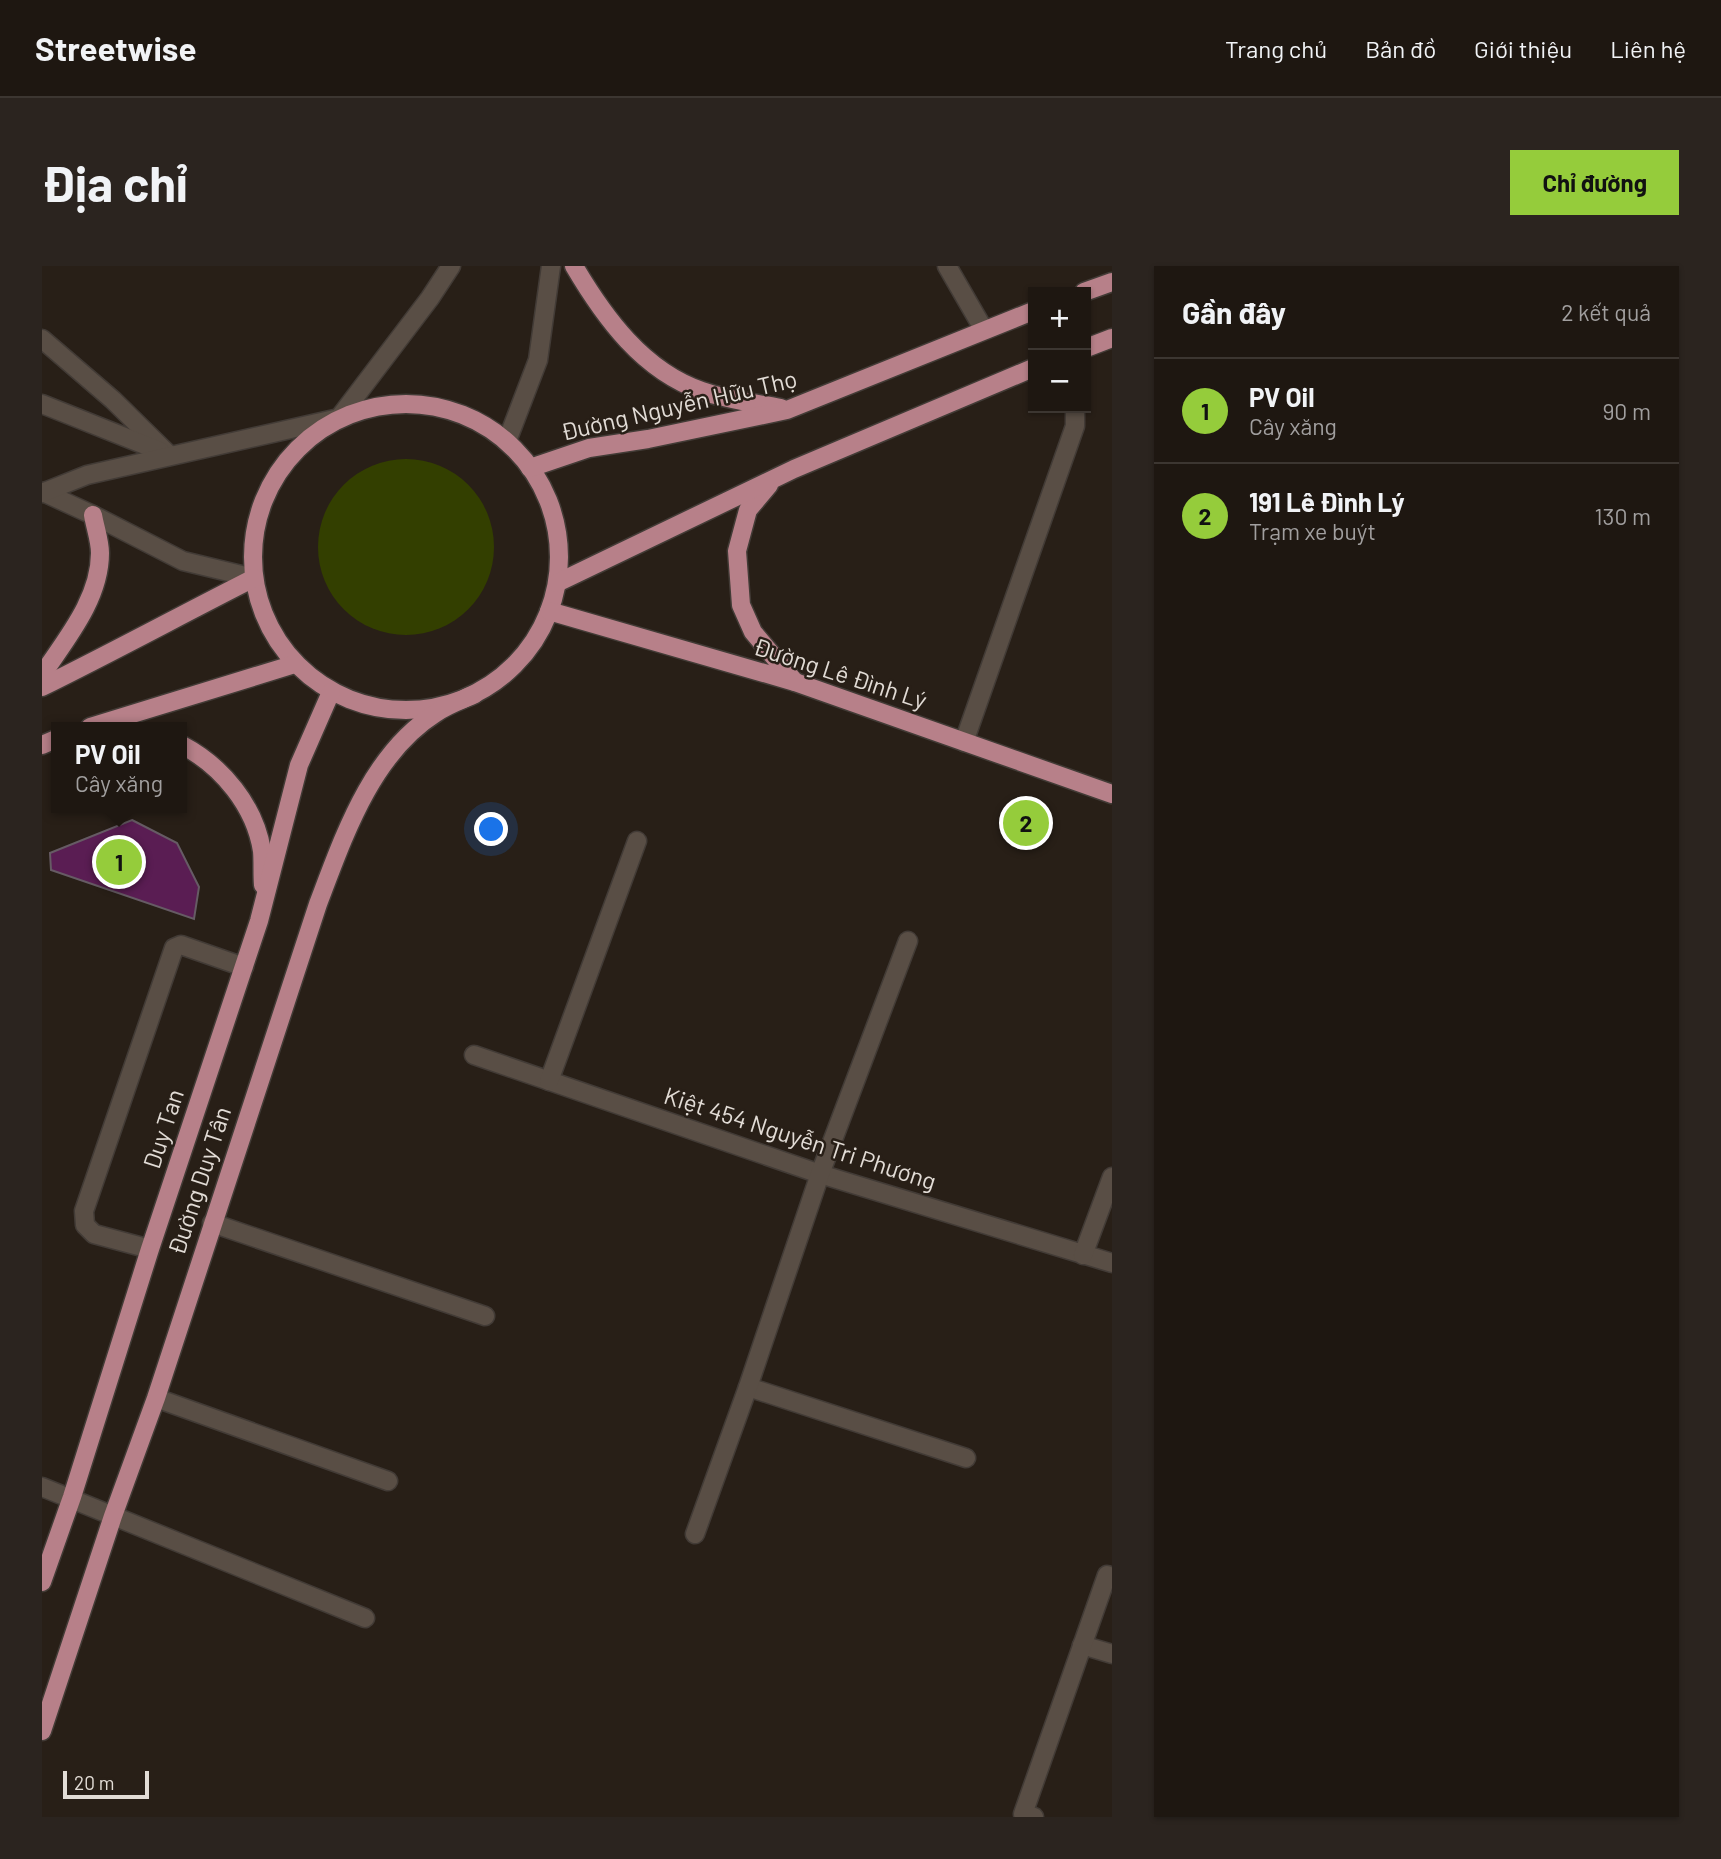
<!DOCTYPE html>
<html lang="vi">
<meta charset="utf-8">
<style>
body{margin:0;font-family:Barlow,sans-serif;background:#2b241f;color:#f1f3f6}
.controls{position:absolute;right:21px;top:21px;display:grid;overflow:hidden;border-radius:0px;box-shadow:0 2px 5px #0004}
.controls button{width:63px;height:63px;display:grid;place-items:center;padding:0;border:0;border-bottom:2px solid #3c3631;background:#1e1711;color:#f1f3f6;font:35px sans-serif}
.scale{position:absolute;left:21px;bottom:18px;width:86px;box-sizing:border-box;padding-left:7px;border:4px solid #e2dcd6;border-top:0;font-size:19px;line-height:24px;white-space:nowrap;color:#e2dcd6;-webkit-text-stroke:5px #281f17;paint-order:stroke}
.you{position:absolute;left:450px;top:564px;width:24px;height:24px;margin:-18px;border:5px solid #fff;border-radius:50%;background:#1a73e8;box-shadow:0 0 0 10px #1a73e833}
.badge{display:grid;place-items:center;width:46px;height:46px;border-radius:50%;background:#95cc3b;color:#111;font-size:23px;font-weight:700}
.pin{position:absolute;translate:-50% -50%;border:4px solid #fff;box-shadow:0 2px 7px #0006}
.popup{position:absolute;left:9px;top:456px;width:136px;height:91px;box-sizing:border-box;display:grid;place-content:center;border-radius:0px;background:#1e1711;filter:drop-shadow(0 2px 5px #0005);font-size:23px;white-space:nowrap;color:#a19f9f}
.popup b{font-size:26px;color:#f1f3f6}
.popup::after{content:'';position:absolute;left:50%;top:100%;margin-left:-14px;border:14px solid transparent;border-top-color:#1e1711}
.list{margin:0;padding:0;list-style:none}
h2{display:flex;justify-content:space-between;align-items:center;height:91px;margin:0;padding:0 28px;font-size:30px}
h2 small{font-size:23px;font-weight:400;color:#a19f9f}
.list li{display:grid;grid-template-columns:46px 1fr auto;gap:21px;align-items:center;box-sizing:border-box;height:105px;padding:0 28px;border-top:2px solid #3c3631}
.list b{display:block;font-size:26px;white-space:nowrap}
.list p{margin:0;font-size:23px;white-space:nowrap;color:#a19f9f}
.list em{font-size:23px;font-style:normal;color:#a19f9f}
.map{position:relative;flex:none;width:1070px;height:1551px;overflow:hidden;border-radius:0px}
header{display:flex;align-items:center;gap:42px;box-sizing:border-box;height:98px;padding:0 35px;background:#1e1711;border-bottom:2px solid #3c3631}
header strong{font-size:33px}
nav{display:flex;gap:38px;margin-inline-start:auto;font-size:24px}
.intro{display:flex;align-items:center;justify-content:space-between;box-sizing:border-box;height:168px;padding:0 42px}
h1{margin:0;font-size:49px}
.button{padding:18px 32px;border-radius:0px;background:#95cc3b;color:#111;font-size:24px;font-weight:700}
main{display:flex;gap:42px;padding:0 42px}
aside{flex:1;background:#1e1711;border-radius:0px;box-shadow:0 2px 5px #0004}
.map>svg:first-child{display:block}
</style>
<header>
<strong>Streetwise</strong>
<nav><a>Trang chủ</a><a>Bản đồ</a><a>Giới thiệu</a><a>Liên hệ</a></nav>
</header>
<div class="intro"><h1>Địa chỉ</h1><a class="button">Chỉ đường</a></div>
<main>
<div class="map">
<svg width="1070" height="1551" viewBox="0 0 1070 1551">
<rect width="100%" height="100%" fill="#281f17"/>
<!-- green -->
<circle fill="#333f00" cx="364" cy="281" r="88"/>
<!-- building -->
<path fill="#5a1d53" stroke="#665b64" stroke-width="2" d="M90,554L135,577L157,621L152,653L9,604L8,587Z"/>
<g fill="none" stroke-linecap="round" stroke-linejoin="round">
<defs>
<g id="minor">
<path d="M905,0L942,64"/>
<path d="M0,73L71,134L127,189"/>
<path d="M0,138L118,185"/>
<path d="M465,175L496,94L509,0"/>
<path d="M1,226L51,249L141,295L212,312"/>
<path d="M0,227L45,209L297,152L388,32L409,0"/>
<path d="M922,476L1033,160V142"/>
<path d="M432,789L778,908L1070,997"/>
<path d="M507,815L595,575"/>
<path d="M170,957L443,1050"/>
<path d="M108,983L52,968L43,959L42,945L132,682L139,679L202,701"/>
<path d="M1041,989L1070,911"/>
<path d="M706,1121L924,1192"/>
<path d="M114,1132L346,1215"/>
<path d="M0,1221L323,1352"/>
<path d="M653,1268L706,1121L778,908L866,675"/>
<path d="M1040,1379L1070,1388"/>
<path d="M992,1551L981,1548L1065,1309"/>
</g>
<g id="major">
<path d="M532,0C562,51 601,105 660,125C685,134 713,137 739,142"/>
<path d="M1042,26L1070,16"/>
<path d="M1044,82L1070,72"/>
<circle cx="364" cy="291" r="153"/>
<path d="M488,202L547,182L606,173L745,144L991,45"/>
<path d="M727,219L706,244L695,285L699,339L711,366L753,416"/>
<path d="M515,317L752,203L991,102"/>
<path d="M507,345L753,416L1070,528"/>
<path d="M0,409C24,373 58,333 58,287C58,275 53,261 51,249"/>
<path d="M0,421C71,386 141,348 212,312"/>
<path d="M48,461L253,398"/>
<path d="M0,479L14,473"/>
<path d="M140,479C180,500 213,540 220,585C221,596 220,608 221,619"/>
<path d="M0,1316L30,1231L108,983L217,655L257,499L289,426"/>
<path d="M0,1465L71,1250L114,1132L276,638C302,570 329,488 394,447C405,439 420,434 433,428"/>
</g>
</defs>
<!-- minor casing -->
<use href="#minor" stroke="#423b36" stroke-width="21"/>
<!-- major casing -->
<use href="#major" stroke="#423b36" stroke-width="21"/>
<!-- minor -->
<use href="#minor" stroke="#594e45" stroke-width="18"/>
<!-- major -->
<use href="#major" stroke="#b78089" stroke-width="18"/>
</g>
<g text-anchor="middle" stroke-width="5" stroke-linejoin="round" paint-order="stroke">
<!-- street labels -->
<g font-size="24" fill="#e2dcd6" stroke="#281f17">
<text transform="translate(637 140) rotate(-13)" y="8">Đường Nguyễn Hữu Thọ</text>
<text transform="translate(798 408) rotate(18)" y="8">Đường Lê Đình Lý</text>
<text transform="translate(122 863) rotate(-72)" y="8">Duy Tan</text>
<text transform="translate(758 873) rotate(18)" y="8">Kiệt 454 Nguyễn Tri Phương</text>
<text transform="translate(158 915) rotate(-72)" y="8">Đường Duy Tân</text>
</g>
</g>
</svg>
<div class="controls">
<button>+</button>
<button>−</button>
</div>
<div class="scale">20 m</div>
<div class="you"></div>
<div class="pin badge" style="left:77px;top:596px">1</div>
<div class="popup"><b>PV Oil</b>Cây xăng</div>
<div class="pin badge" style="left:984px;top:557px">2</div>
</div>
<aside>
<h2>Gần đây<small>2 kết quả</small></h2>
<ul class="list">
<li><span class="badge">1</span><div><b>PV Oil</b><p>Cây xăng</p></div><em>90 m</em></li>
<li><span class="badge">2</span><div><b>191 Lê Đình Lý</b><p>Trạm xe buýt</p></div><em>130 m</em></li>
</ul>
</aside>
</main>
